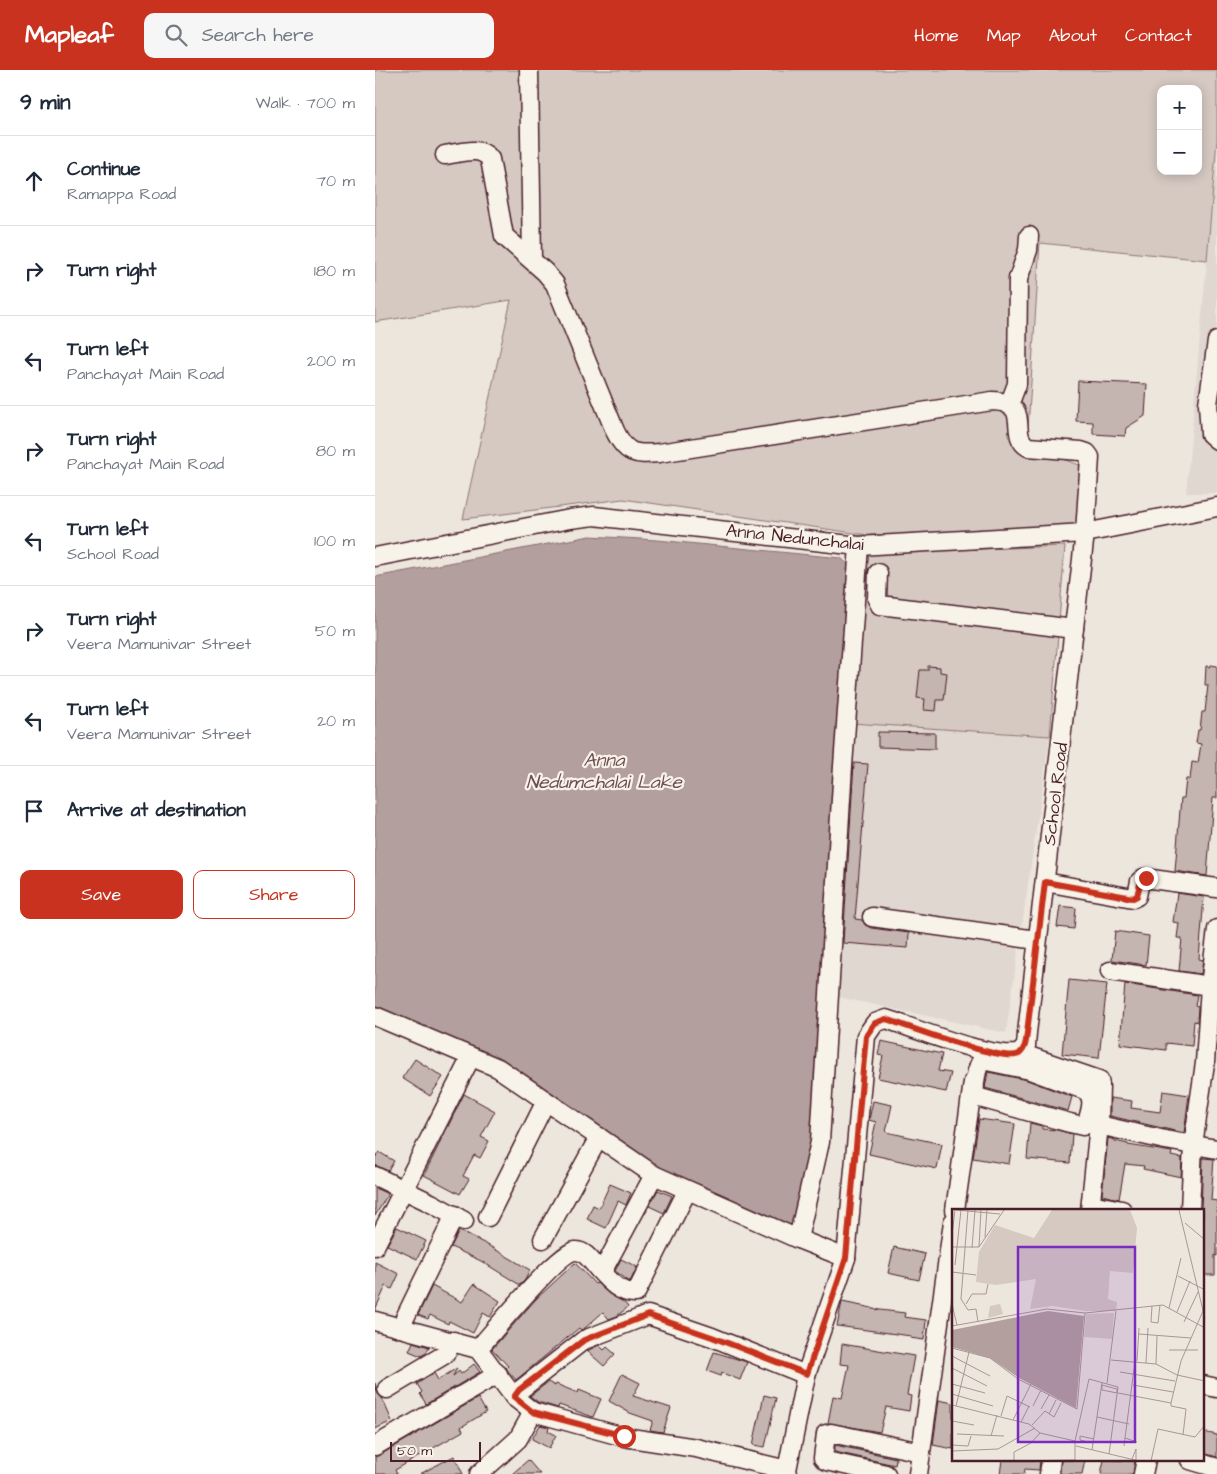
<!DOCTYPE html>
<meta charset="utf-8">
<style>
body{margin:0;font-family:"Architects Daughter",sans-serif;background:#f6f6f7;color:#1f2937}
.controls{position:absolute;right:15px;top:15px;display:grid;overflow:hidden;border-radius:10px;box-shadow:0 2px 12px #0003}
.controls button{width:45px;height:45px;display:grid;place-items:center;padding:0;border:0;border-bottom:1px solid #e0e1e3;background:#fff;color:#1f2937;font:25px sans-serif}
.scale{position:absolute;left:15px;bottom:12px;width:91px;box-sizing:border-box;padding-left:5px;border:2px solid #4a1f2b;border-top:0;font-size:14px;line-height:18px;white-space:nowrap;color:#4a1f2b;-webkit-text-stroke:4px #f7f3e8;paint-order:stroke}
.stop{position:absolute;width:15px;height:15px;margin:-11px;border:4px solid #c8321e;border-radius:50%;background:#fff}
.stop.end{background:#c8321e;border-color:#fff;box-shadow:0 1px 5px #0008}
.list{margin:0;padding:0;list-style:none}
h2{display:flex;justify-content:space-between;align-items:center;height:65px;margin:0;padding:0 20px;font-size:21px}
h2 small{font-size:16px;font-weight:400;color:#747a83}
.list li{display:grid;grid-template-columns:32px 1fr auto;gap:15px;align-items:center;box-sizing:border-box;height:90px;padding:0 20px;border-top:1px solid #e0e1e3}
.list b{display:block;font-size:19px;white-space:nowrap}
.list p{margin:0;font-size:16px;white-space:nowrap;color:#747a83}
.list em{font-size:16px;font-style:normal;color:#747a83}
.actions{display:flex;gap:10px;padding:15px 20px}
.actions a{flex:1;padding:11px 0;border:1px solid #c8321e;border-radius:10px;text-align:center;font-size:18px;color:#c8321e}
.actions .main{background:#c8321e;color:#fff}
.icon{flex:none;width:28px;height:28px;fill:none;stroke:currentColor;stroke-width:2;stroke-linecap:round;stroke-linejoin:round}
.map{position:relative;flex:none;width:842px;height:1404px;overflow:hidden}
header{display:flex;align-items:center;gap:30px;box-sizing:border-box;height:70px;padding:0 25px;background:#c8321e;color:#fff}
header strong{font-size:24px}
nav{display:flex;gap:28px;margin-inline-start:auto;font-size:18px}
.search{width:350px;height:45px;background:#f6f6f7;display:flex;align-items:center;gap:12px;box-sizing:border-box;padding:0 18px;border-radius:10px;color:#747a83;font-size:19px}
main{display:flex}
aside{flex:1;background:#fff}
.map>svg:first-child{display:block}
</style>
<header>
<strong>Mapleaf</strong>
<div class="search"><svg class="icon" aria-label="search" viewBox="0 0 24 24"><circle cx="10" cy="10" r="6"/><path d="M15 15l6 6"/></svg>Search here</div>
<nav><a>Home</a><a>Map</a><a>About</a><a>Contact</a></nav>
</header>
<main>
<aside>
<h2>9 min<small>Walk · 700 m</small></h2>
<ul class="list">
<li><svg class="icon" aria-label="ahead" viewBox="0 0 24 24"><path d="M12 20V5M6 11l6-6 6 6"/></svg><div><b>Continue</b><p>Ramappa Road</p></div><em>70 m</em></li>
<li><svg class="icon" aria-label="right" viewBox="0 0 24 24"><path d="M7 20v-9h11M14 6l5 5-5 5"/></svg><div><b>Turn right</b></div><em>180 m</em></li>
<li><svg class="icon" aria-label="left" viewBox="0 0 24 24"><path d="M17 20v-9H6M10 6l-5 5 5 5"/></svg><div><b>Turn left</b><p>Panchayat Main Road</p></div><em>200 m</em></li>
<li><svg class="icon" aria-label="right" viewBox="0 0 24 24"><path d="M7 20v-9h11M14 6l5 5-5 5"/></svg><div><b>Turn right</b><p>Panchayat Main Road</p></div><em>80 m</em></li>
<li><svg class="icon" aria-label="left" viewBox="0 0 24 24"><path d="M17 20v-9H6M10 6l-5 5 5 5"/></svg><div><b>Turn left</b><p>School Road</p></div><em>100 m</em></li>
<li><svg class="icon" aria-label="right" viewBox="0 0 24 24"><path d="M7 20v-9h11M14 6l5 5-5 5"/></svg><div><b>Turn right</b><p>Veera Mamunivar Street</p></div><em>50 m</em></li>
<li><svg class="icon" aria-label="left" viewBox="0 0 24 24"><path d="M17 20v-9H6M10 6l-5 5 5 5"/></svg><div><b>Turn left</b><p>Veera Mamunivar Street</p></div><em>20 m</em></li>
<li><svg class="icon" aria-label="arrive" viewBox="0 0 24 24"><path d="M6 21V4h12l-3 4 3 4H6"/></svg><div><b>Arrive at destination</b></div></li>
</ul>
<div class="actions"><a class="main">Save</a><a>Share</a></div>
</aside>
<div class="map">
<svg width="842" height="1404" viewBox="0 0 842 1404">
<rect width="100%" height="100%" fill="#ece6dd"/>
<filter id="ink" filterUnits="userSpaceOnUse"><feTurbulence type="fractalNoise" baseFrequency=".02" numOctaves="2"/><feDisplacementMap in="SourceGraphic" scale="10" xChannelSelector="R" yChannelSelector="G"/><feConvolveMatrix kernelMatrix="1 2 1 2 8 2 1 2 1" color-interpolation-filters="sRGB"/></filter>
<g filter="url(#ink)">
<!-- built -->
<g fill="#e0d7d0">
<path d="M842,69V423H811L832,190Z"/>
<path d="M476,653L675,666L631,963L459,926Z"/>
</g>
<!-- green -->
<g fill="#d5c9c2" stroke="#907476" fill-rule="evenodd">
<path d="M0,0H842V69L832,190L665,173L652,374L714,399L708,462L492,465L248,429L88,449L136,230L0,252ZM786,19H823V101H786Z"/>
<path d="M690,476L675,666L476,653L490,483Z"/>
</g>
<!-- water -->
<path fill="#b39f9d" stroke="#896c6f" d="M215,466L282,470L466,488L478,499L459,688L453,792L446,966L445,1031L419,1160L283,1102L124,993L0,939V507Z"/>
<!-- building -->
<g fill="#c4b5b0" stroke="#4a1f2b">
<path d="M703,311L772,314L770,346L751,358L750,366L718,364V352L701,351Z"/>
<path d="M836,595L842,596V728H838L832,806L800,801L806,728H809L811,709H815L817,692L823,693L826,674L821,673L823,660H825L827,642H830L833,615H830L831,596L835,597Z"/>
<path d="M553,596L565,597V602L572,603L569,630H562L561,641L549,640L550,629L542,628L545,600H553Z"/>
<path d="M503,662L560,663V679L503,677Z"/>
<path d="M479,693L493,694L480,849L487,850L490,855L496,858L534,863L533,878L468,873Z"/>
<path d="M802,823L829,827L824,889L828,890L826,904L804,901L807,868H802L804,853L798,852Z"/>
<path d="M685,836L701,838L699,859L682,857Z"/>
<path d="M740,861L774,866L771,895L737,890Z"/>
<path d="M694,910L732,914L724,988L687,984Z"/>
<path d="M750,914L822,925L820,936L823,937L822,952L819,951L817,976L791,973V980L745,974Z"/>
<path d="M506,971L567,984L563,1001L576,1003L571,1022L503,1008L508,986L503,985Z"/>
<path d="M40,989L68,1007L55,1026L27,1008Z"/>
<path d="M613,1002L652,1010L697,1027L693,1041L610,1018Z"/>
<path d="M788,1021L814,1025L809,1063L735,1046V1028L757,1031L756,1038L785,1042Z"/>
<path d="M89,1024L120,1041L106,1067L114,1071L105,1088L99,1085L88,1106L94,1109L85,1124L49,1105Z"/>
<path d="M498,1031L517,1035L511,1062L567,1074L562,1099L494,1084L501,1052L494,1050Z"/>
<path d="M604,1049L640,1054L634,1094L598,1088Z"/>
<path d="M655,1053L667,1056V1059L682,1060L697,1064L695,1093L652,1089Z"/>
<path d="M733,1068L740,1070V1071L753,1074V1075L797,1082L796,1086L807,1088L806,1107L768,1099L769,1096L750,1094L744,1129L727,1125Z"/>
<path d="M4,1082L19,1091L13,1101L0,1095V1088Z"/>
<path d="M828,1088L839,1089L836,1130L842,1131V1186L840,1185V1205H828V1140H826Z"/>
<path d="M235,1114L256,1123L251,1135L243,1131L231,1158L212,1149L218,1135L224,1138Z"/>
<path d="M0,1118L13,1124L0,1146Z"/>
<path d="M283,1120L297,1126L289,1143L274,1136Z"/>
<path d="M22,1157L51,1171L42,1189L12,1175Z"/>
<path d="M84,1161L111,1174L155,1200L150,1210L145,1215L106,1191L76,1177Z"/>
<path d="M519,1177L550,1184L544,1210L513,1203Z"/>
<path d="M246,1189L262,1197L255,1212L240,1201Z"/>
<path d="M0,1192L24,1204L17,1219L11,1216L0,1240Z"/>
<path d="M200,1193L220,1214L222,1213L234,1224L249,1232L253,1237L242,1246L234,1249L228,1242L210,1258L206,1260L204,1258L141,1310L133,1301L131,1298L133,1296L117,1279L161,1229Z"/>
<path d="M99,1214L125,1231L115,1247L108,1243L98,1263L74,1251L73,1254L55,1245L53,1249L43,1245L57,1216L87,1232Z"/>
<path d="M467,1232L497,1238V1239L530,1243L529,1247L551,1250L549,1270L535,1268L536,1266L462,1256Z"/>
<path d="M38,1272L54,1277L51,1283L46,1286L34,1281Z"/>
<path d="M467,1274L539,1286L532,1325L536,1326L534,1341L511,1337L505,1362L453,1353L458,1326L467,1328L474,1295L465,1294Z"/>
<path d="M224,1275L229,1280L232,1277L240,1284L229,1296L212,1281Z"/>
<path d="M339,1282L372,1292L365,1310L347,1303L346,1306L332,1301Z"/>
<path d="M99,1294L105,1302L51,1334L45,1324L47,1322L42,1314L59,1303L63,1310L82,1298L78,1306L84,1301L86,1304Z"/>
<path d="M247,1304L265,1313L258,1326L296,1338L288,1362L275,1360L278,1351L255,1343L234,1331Z"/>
<path d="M173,1312L180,1316L181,1314L203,1323L204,1320L226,1329L218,1347L184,1335L183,1338L163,1332L155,1326Z"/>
<path d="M0,1313L3,1324L7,1328L17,1351L0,1359Z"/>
<path d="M389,1325L401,1328L390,1377L378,1375Z"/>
<path d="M103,1328L111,1342L86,1357L88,1361L20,1400L22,1404H0V1387L5,1385Z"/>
<path d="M564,1330L578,1333V1379L558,1375Z"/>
<path d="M165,1355L174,1357L173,1361L181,1365L174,1378L157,1369Z"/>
<path d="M828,1362L842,1365V1387L828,1383Z"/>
<path d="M460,1375L521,1388L520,1395L460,1382Z"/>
<path d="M79,1386L88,1404H45Z"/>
<path d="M153,1390L165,1404H137Z"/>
<path d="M627,1390H665L664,1400L650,1399L649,1404H625Z"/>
<path d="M686,1390H710L707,1404H685Z"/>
<path d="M729,1390L760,1391L758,1404H726Z"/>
</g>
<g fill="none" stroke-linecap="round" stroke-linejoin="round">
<defs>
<g id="minor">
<path d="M154,0L157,190"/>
<path d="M70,85C85,83 106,75 115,89L129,166L170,202L180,214L240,361C251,384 259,385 284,383L617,331C659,332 632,365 653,377L706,381L712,383L715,387L710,463L652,963L651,976L645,983"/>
<path d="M842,271L833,334L835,364L842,370"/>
<path d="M634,335L642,314L643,209L653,180L654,166"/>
<path d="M0,487L195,449L219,446L484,476L710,463L842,437"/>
<path d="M503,503L502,529L505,535L699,559"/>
<path d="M670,812L758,828L762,826L765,811L769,808L842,818"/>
<path d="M497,847L662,870"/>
<path d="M735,901L842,917"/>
<path d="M0,946L123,998L279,1105L423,1169L445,1072L468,696L484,476"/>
<path d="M645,983L724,1010L725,1015L724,1055L715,1140"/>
<path d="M607,990L655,1000L712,1021C720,1030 715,1041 712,1053L708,1056L695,1053L605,1028L600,1025C599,1014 601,998 607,990Z"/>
<path d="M724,1055L790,1070L842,1079"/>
<path d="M0,1106L56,1133L89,1151"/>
<path d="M716,1134L747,1140"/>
<path d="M580,1140L598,1012"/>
<path d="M815,1140L818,1075L830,993L835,916L842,859"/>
<path d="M113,1147L171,1031"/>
<path d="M168,1169L224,1067"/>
<path d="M423,1169L471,1188"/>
<path d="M0,1176L96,987"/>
<path d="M227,1202L279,1105"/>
<path d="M0,1251L103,1279L139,1327L158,1342L249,1367L321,1378L412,1400"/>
<path d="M25,1258L80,1145"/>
<path d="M103,1279C117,1263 184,1182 200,1181C210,1180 217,1192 223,1199C233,1210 245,1224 261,1223L312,1121"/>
<path d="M828,1315L842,1318"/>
<path d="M12,1319L69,1285L79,1271"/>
<path d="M139,1327L145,1320L209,1270L273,1245L337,1267L431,1305"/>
<path d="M0,1376L123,1304"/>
<path d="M815,1390L842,1398"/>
<path d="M104,1404L143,1369L158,1342"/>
<path d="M413,1404L412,1400L431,1305L471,1188L491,966L500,953L511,949C539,958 620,991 645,983"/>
<path d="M511,1404L451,1391L448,1388L451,1364L456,1363L546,1382"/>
<path d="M543,1404L578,1152"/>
<path d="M674,1404L676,1390"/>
<path d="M768,1404L771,1390"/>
</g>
</defs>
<!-- minor casing -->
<use href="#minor" stroke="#4a1f2b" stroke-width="21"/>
<!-- minor -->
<use href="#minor" stroke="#f7f3e8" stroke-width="18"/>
</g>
</g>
<g fill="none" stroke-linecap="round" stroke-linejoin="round" filter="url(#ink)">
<!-- route -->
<path stroke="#c8321e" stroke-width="6" d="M249,1366L158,1342L139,1327L144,1320L209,1270L273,1245L337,1267L432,1304L471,1188L491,966L500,953L511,949C531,956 630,993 644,984C651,979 651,970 652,963L670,812L758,828L762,826L766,810L771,808"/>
</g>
<g text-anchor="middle" stroke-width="4.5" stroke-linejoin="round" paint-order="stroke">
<!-- street labels -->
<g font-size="18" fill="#4a1f2b" stroke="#f7f3e8">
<text transform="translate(420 467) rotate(6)" y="6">Anna Nedunchalai</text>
<text transform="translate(680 724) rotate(-83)" y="6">School Road</text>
</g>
<!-- water labels -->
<g font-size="19" font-style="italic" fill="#6f4c53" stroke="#f7f3e8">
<text x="229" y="696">Anna<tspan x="229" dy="22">Nedumchalai Lake</tspan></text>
</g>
</g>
<!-- overview -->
<g transform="translate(577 1139)">
<rect width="252" height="252" fill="#ece6dd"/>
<path d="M100,1H178L185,19L181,64L158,62L156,90L165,93L164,102H134L100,97L78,100L84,70L44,76L24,73L27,43L43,16L82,29ZM48,95L51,105L36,109L38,97ZM162,104L160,130L132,128L134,105Z" fill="#d5c9c2"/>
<path d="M96,102L132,107L124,199L67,169L38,149L0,138V121Z" fill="#b39f9d"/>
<path fill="none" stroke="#ab9696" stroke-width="1" d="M4,1L48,5M16,1L9,90L16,101L24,100L26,113M227,1L253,110M233,14L253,31M0,26L3,1M33,28L35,1M0,38H27L52,1M27,38L29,1M20,39L23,1M3,56L9,1M0,63L24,66M226,67L253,81M0,95L5,116M14,95L20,85H34L36,75M200,97L199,113L206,114L208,96M217,99L229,49M225,103L238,72M232,113L246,83M0,117L95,100L133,104L211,96L253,119M187,125L239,129M0,139L38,149L66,170L125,200L133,104M217,141H246M0,147L38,167M159,151L204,155L225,166L253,172M185,152L187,119M194,154L196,119M204,155L205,127M0,159L35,177M168,163L223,172M155,174L164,102M0,175L33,184M150,176L165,180V184L150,181ZM181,176L221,183M166,184L219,194M0,185L41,197M0,196L77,215L88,224L123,232M4,197L17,143M81,197L89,181M89,200L97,186M97,205L104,191M49,207L55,187L78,198M145,208L177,215M61,211L79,175M0,212L22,216M69,213L77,197M80,216L93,202L102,208L109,194M5,225L52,227M231,226L234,200L219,197V194L229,152L251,102M39,227L45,206M173,229L183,152M141,234L128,231V227L142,230M0,236L16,237L19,227M124,237L187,252M172,237L173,229L185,233M140,241L150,174M0,242L46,240L83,219M180,250L184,240V251M62,252L123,251M62,252V243L79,234L88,224M123,252V232L137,170L166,178L157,245M199,252L206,220L243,228L253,216"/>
<path fill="#7b2cbf" fill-opacity="0.15" stroke="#7b2cbf" stroke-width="2.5" d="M66,38H183V233H66Z"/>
<rect width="252" height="252" fill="none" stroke="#4a1f2b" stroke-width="2.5"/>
</g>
</svg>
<div class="controls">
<button>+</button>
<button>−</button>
</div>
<div class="scale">50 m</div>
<div class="stop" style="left:249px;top:1366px"></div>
<div class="stop end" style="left:771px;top:808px"></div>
</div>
</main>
